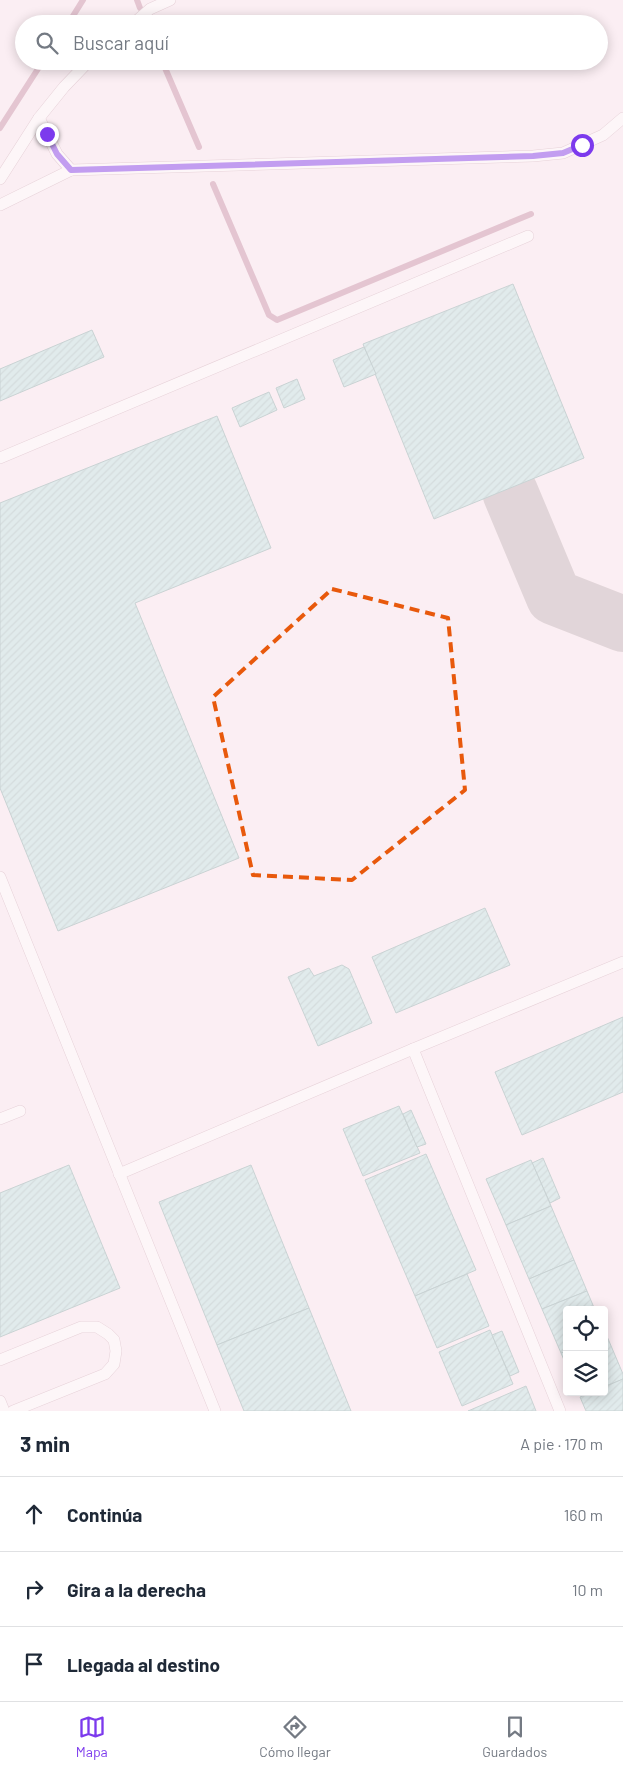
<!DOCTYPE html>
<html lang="es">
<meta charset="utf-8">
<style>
body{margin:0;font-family:Barlow,sans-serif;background:#f6f6f7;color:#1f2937}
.controls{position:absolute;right:15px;bottom:15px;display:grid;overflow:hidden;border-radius:5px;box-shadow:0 2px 12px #0003}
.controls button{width:45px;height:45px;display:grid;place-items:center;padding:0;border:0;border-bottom:1px solid #e0e1e3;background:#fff;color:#1f2937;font:25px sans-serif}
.stop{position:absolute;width:15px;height:15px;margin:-11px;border:4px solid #7c3aed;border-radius:50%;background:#fff}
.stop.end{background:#7c3aed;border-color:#fff;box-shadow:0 1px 5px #0008}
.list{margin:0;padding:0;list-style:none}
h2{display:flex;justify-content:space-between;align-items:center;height:65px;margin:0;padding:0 20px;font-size:21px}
h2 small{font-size:16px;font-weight:400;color:#747a83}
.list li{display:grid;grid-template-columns:32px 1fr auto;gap:15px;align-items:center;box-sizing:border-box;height:75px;padding:0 20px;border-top:1px solid #e0e1e3}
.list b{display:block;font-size:19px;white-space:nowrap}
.list em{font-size:16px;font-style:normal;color:#747a83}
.icon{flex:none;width:28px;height:28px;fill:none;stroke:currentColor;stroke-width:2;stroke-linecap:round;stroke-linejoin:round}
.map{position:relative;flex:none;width:623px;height:1411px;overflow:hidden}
.search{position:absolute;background:#fff;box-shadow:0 2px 12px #0003;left:15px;right:15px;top:15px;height:55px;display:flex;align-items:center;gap:12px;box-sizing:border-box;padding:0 18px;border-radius:28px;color:#747a83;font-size:19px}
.sheet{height:290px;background:#fff}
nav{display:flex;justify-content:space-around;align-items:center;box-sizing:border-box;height:70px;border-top:1px solid #e0e1e3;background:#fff;font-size:14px;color:#747a83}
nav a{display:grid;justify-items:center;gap:2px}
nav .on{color:#7c3aed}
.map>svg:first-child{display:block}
</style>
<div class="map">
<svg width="623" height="1411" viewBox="0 0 623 1411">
<defs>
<pattern id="building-hatch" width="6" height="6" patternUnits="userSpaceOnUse" patternTransform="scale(1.25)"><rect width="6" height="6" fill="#c1e7e5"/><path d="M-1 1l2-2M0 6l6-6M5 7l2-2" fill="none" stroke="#a6c6c4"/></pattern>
</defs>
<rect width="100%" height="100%" fill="#fbeef3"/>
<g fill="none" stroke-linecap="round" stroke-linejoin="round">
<!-- stream -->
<g stroke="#c793a9" stroke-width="6">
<path d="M137,0L140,8"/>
<path d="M68,24L83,0"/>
<path d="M162,61L199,147"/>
<path d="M0,128L43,61"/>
<path d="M213,184L269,315L277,320L531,214"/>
</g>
<!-- taxiway -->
<path stroke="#c2b6ba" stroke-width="56" d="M510,492L554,597L623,624"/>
</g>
<!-- building -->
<g fill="url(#building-hatch)" stroke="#8cb0ae">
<path d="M513,284L584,458L434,519L363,344Z"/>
<path d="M92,330L104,357L0,401V369Z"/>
<path d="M364,347L376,374L344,387L333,360Z"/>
<path d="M297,379L305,399L284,408L276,388Z"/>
<path d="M269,392L277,410L240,427L232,408Z"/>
<path d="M217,416L271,548L135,603L239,858L58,931L0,788V503Z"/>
<path d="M485,908L510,965L396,1013L372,957Z"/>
<path d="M342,965L349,969L372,1023L318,1046L288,977L309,968L314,976Z"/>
<path d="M623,1017V1092L522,1135L495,1072Z"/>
<path d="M399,1106L420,1153L363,1176L343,1129Z"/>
<path d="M411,1110L426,1144L417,1147L403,1114Z"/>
<path d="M426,1154L476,1270L415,1296L365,1180Z"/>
<path d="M543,1158L560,1198L550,1203L532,1163Z"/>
<path d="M531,1160L551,1206L506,1225L486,1179Z"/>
<path d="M69,1165L120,1288L0,1337V1193Z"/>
<path d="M251,1165L309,1308L217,1345L159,1202Z"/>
<path d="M551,1206L574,1260L529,1279L506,1225Z"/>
<path d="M574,1260L587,1291L542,1309L529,1279Z"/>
<path d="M467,1274L489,1326L437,1348L415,1296Z"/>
<path d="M587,1291L595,1310H567V1351L561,1353L542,1309Z"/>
<path d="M309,1308L351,1411H244L217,1345Z"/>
<path d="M490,1330L513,1384L462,1406L439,1352Z"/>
<path d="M502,1331L519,1372L510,1376L492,1335Z"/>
<path d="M606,1334L623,1374V1379L604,1387V1335Z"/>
<path d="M567,1351V1367L561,1353Z"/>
<path d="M623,1379V1411H586L580,1397L592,1392H604V1387Z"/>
<path d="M526,1386L536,1411H468Z"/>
</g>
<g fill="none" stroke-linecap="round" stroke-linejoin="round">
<defs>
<g id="lane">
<path d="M133,24L150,9L170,0"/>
<path d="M39,118L57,154L71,170L533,156L563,153L603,135L623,118"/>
<path d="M0,179L39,118L64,87L89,61"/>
<path d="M0,205L71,170"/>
<path d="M0,458L528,236"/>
<path d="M0,877L215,1411"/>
<path d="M413,1049L560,1411"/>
<path d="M0,1119L20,1111"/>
<path d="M119,1174L413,1049L623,962"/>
<path d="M0,1360L81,1327H97L108,1334L114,1340L116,1351L114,1364L105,1374L13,1411"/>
<path d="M0,1401L4,1411"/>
</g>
</defs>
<!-- lane casing -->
<use href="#lane" stroke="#ceafbb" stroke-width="12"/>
<!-- lane -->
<use href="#lane" stroke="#fff" stroke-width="11"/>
</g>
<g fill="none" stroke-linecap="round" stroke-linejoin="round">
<!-- route -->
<path stroke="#7c3aed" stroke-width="6" d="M47,134L57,154L71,170L533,156L563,153L582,145"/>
</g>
<!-- marked area -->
<path d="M0 0H623V1411H0ZM332,589L448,618L465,790L352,880L253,875L213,697Z" fill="#fbeef3" fill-opacity=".55" fill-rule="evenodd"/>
<path fill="none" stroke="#e8590c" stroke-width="4" stroke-dasharray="10 6" stroke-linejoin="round" d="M332,589L448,618L465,790L352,880L253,875L213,697Z"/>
</svg>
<div class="controls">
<button><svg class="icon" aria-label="locate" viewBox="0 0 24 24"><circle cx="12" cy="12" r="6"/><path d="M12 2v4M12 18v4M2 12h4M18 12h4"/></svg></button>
<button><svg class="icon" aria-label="layers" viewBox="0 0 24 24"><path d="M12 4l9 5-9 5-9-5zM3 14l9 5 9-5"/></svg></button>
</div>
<div class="stop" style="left:582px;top:145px"></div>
<div class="stop end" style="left:47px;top:134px"></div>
<div class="search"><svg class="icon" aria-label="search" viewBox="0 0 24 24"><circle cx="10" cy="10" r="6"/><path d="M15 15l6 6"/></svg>Buscar aquí</div>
</div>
<section class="sheet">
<h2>3 min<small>A pie · 170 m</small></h2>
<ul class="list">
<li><svg class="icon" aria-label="ahead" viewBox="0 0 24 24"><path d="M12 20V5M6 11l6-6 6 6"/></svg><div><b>Continúa</b></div><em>160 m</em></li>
<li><svg class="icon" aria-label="right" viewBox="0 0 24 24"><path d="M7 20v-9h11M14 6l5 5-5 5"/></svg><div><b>Gira a la derecha</b></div><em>10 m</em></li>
<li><svg class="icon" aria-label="arrive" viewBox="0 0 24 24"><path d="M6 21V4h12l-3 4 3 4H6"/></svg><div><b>Llegada al destino</b></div></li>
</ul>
</section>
<nav>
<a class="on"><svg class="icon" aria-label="map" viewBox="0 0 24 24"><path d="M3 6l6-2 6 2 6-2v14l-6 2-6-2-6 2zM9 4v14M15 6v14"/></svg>Mapa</a>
<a><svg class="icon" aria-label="directions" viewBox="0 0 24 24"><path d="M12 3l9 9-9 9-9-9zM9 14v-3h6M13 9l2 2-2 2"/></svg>Cómo llegar</a>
<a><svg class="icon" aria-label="saved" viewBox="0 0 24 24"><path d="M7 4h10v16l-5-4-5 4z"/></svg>Guardados</a>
</nav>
